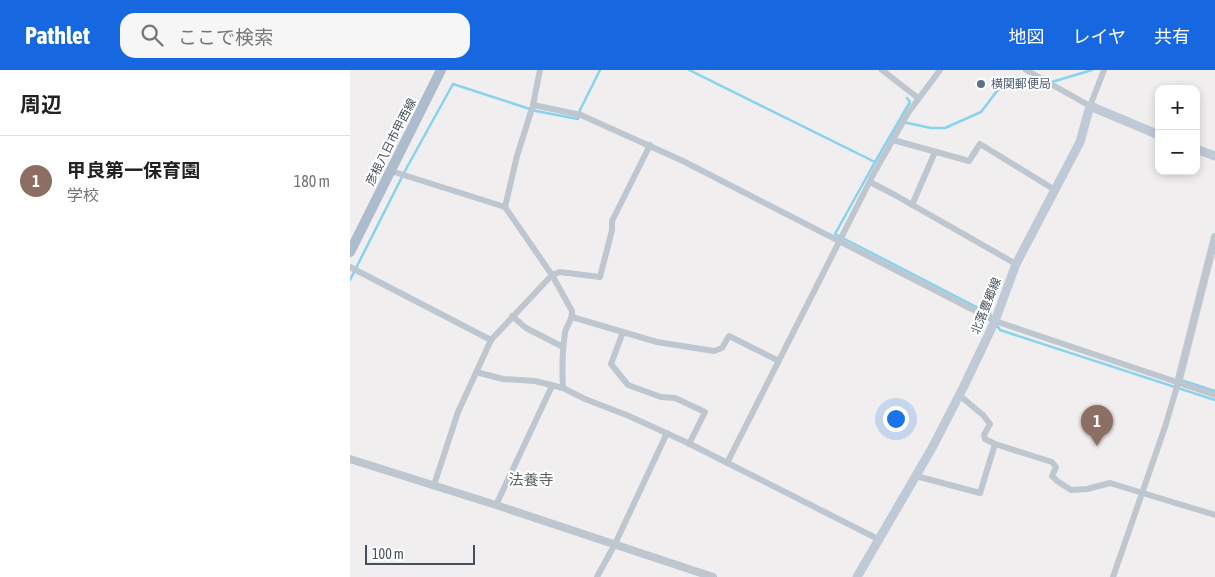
<!DOCTYPE html>
<html lang="ja">
<meta charset="utf-8">
<style>
body{margin:0;font-family:"Asap Condensed","Noto Sans JP",sans-serif;background:#f6f6f6;color:#222}
.controls{position:absolute;right:15px;top:15px;display:grid;overflow:hidden;border-radius:10px;box-shadow:0 2px 8px #0003}
.controls button{width:45px;height:45px;display:grid;place-items:center;padding:0;border:0;border-bottom:1px solid #e0e0e0;background:#fff;color:#222;font:25px sans-serif}
.scale{position:absolute;left:15px;bottom:12px;width:110px;box-sizing:border-box;padding-left:5px;border:2px solid #46505b;border-top:0;font-size:14px;line-height:18px;white-space:nowrap;color:#46505b;-webkit-text-stroke:4px #fff;paint-order:stroke}
.you{position:absolute;left:545px;top:348px;width:18px;height:18px;margin:-12px;border:4px solid #fff;border-radius:50%;background:#1a73e8;box-shadow:0 0 0 8px #1a73e833}
.badge{display:grid;place-items:center;width:32px;height:32px;border-radius:50%;background:#1767e1;color:#fff;font-size:16px;font-weight:700}
.pin{position:absolute;translate:-50% -41px;filter:drop-shadow(0 1px 2px #0008)}
.pin::after{content:'';position:absolute;top:26px;width:18px;height:15px;background:inherit;clip-path:polygon(0 0,100% 0,50% 100%)}
.list{margin:0;padding:0;list-style:none}
h2{display:flex;justify-content:space-between;align-items:center;height:65px;margin:0;padding:0 20px;font-size:21px}
h2 small{font-size:16px;font-weight:400;color:#767676}
.list li{display:grid;grid-template-columns:32px 1fr auto;gap:15px;align-items:center;box-sizing:border-box;height:90px;padding:0 20px;border-top:1px solid #e0e0e0}
.list b{display:block;font-size:19px;white-space:nowrap}
.list p{margin:0;font-size:16px;white-space:nowrap;color:#767676}
.list em{font-size:16px;font-style:normal;color:#767676}
.icon{flex:none;width:28px;height:28px;fill:none;stroke:currentColor;stroke-width:2;stroke-linecap:round;stroke-linejoin:round}
.map{position:relative;flex:none;width:865px;height:507px;overflow:hidden}
header{display:flex;align-items:center;gap:30px;box-sizing:border-box;height:70px;padding:0 25px;background:#1767e1;color:#fff}
header strong{font-size:24px}
nav{display:flex;gap:28px;margin-inline-start:auto;font-size:18px}
.search{width:350px;height:45px;background:#f6f6f6;display:flex;align-items:center;gap:12px;box-sizing:border-box;padding:0 18px;border-radius:15px;color:#767676;font-size:19px}
main{display:flex}
aside{flex:1;background:#fff}
.map>svg:first-child{display:block}
</style>
<header>
<strong>Pathlet</strong>
<div class="search"><svg class="icon" aria-label="search" viewBox="0 0 24 24"><circle cx="10" cy="10" r="6"/><path d="M15 15l6 6"/></svg>ここで検索</div>
<nav><a>地図</a><a>レイヤ</a><a>共有</a></nav>
</header>
<main>
<aside>
<h2>周辺<small></small></h2>
<ul class="list">
<li><span class="badge" style="background:#8d6e63">1</span><div><b>甲良第一保育園</b><p>学校</p></div><em>180 m</em></li>
</ul>
</aside>
<div class="map">
<svg width="865" height="507" viewBox="0 0 865 507">
<rect width="100%" height="100%" fill="#f0eeee"/>
<g fill="none" stroke-linecap="round" stroke-linejoin="round">
<!-- stream -->
<g stroke="#87d3ed" stroke-width="2.5">
<path d="M339,0L525,92L560,32L557,28"/>
<path d="M553,52L581,58H595L631,42L647,21L655,14H695L742,0"/>
<path d="M525,92L485,164L640,244L642,247"/>
<path d="M0,210L56,99L103,14L186,41L228,49L230,40L250,0"/>
<path d="M646,254L650,260L865,330"/>
<path d="M831,310L865,321"/>
</g>
<!-- minor -->
<g stroke="#bec7d0" stroke-width="6">
<path d="M532,0L568,28"/>
<path d="M676,0L740,36L754,0"/>
<path d="M183,35L231,45L333,91L645,251L865,325"/>
<path d="M543,70L619,91L630,74L705,120"/>
<path d="M41,101L155,137L202,205L222,241C223,250 216,255 215,263C212,282 212,300 213,318"/>
<path d="M520,112L545,125L666,194"/>
<path d="M562,135L585,82"/>
<path d="M155,137L167,86L183,35L190,0"/>
<path d="M0,197L141,270"/>
<path d="M162,246L176,258L213,277"/>
<path d="M222,247L307,272L364,281L372,278L379,266L429,291"/>
<path d="M273,262L261,294L278,315L311,327L325,328L355,342L339,374"/>
<path d="M126,302L153,309L185,311L213,318L235,329L279,346L338,373L528,469"/>
<path d="M609,325L633,345L640,354L634,365L635,369L645,374"/>
<path d="M377,393L524,103L558,43L590,0"/>
<path d="M566,406L630,423L645,374L702,392L706,397L702,406L707,411L721,420L737,419L760,413L865,445"/>
<path d="M84,415L108,342L141,270L202,205L210,202L250,207L262,160V151L300,75"/>
<path d="M146,435L202,316"/>
<path d="M247,507L265,474L317,363"/>
<path d="M763,507L815,357L828,313"/>
</g>
<!-- tertiary -->
<g stroke="#bec7d0" stroke-width="8">
<path d="M828,313L865,167"/>
<path d="M0,389L146,435L363,507"/>
</g>
<!-- secondary -->
<g stroke="#c0cad7" stroke-width="9">
<path d="M846,79L865,86"/>
<path d="M507,507L582,378L613,318L645,251L666,194L730,72L740,36L809,65"/>
</g>
<!-- primary -->
<path stroke="#adbccd" stroke-width="10" d="M0,182L91,0"/>
</g>
<!-- markers -->
<circle fill="#5c6f8a" stroke="#fff" stroke-width="2" cx="631" cy="14" r="5"/>
<g text-anchor="middle" stroke-width="4" stroke-linejoin="round" paint-order="stroke">
<!-- service labels -->
<g font-size="12" fill="#4e5e75" stroke="#fff" text-anchor="start">
<text x="641" y="18">横関郵便局</text>
</g>
<!-- street labels -->
<g font-size="12" fill="#46505b" stroke="#fff">
<text transform="translate(41 72) rotate(-63)" y="4">彦根八日市甲西線</text>
<text transform="translate(636 236) rotate(-68)" y="4">北落豊郷線</text>
</g>
<!-- quarter labels -->
<g font-size="15" fill="#5a5e63" stroke="#fff">
<text x="181" y="415">法養寺</text>
</g>
</g>
</svg>
<div class="controls">
<button>+</button>
<button>−</button>
</div>
<div class="scale">100 m</div>
<div class="you"></div>
<div class="pin badge" style="left:747px;top:376px;background:#8d6e63">1</div>
</div>
</main>
